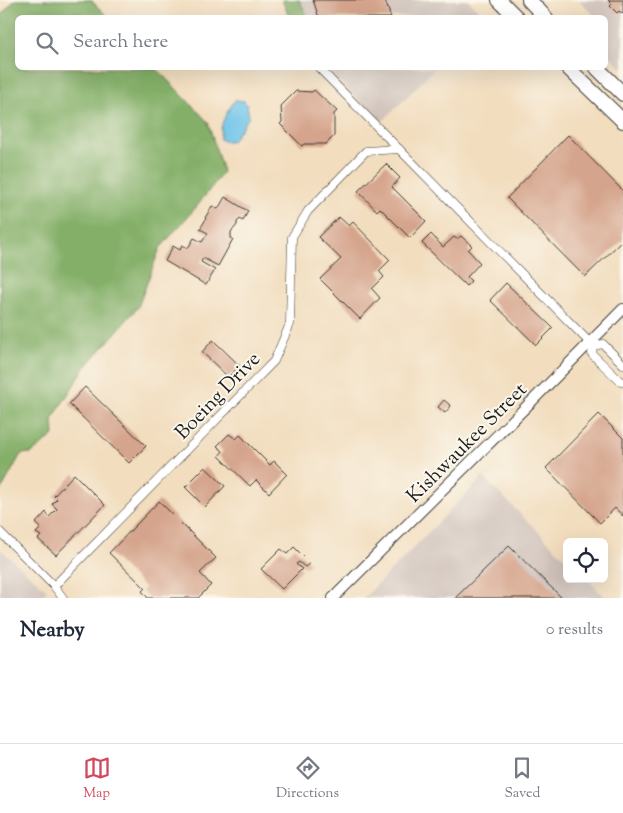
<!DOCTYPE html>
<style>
body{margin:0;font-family:"Sorts Mill Goudy",serif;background:#f6f6f7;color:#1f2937}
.controls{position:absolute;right:15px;bottom:15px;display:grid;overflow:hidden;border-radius:8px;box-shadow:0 5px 20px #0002}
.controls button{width:45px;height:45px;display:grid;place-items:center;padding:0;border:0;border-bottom:1px solid #e0e1e3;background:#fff;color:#1f2937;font:25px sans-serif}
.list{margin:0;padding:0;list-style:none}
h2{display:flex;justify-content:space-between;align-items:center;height:65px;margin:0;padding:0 20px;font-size:21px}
h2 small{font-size:16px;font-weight:400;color:#747a83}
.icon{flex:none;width:28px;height:28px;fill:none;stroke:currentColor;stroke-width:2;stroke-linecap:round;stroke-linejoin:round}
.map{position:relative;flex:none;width:623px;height:598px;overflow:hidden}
.search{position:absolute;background:#fff;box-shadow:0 5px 20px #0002;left:15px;right:15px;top:15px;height:55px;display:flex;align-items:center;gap:12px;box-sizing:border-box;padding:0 18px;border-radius:8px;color:#747a83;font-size:19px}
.sheet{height:145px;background:#fff}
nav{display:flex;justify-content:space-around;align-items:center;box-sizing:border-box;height:70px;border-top:1px solid #e0e1e3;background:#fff;font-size:14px;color:#747a83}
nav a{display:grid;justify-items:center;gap:2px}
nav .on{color:#d1495b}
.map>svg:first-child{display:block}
</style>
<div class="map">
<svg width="623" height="598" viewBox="0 0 623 598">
<rect width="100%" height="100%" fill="#fbf7ec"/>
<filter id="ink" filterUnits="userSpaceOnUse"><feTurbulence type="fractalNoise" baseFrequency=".02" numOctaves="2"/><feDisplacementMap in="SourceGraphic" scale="10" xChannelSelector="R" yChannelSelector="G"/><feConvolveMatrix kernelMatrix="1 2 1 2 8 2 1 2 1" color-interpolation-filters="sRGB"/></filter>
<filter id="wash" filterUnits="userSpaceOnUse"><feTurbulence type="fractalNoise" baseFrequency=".0096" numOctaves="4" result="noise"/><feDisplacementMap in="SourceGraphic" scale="20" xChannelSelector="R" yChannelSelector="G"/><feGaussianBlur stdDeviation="1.12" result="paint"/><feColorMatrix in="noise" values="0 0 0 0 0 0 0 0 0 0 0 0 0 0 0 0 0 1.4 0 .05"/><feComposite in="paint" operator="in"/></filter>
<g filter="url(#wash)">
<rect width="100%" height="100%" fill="#f2ddbe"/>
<!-- industrial -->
<g fill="#cfc1ba">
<path d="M299,0H468L484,16L308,17Z"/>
<path d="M579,0H623V69L606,52V31L607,29L606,27V18L596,17Z"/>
<path d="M326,68H435L381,123Z"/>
<path d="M483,477L567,560V579H587L606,598H364Z"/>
<path d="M0,549L47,590L41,598H0Z"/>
</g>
<!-- forest -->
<g fill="#83af67" stroke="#506642">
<path d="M15,0H91L108,17L18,18V68H156L208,122L223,172L198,205L160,248L138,307L84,369L53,418L54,435L32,453L21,454L0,492V16Z"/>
<path d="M282,0H299L308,17H289Z"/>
</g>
<!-- water -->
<path fill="#6cc3e9" stroke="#447082" d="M235,100L244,101L247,104L249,117L232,141H224L220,139C220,123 226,113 235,100Z"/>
<g id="blocks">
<!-- building -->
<g fill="#d5a48c">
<path d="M313,0H385L391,18H319Z"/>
<path d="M608,0H623V12L622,13L619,11L617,13L610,6L612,4Z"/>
<path d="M314,90L337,111L334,114V136L326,144H304L302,146L280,124L282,122L281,106L296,91L312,92Z"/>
<path d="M568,135L623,191V240L585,277L507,198Z"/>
<path d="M386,164L400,178L392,187L426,221L410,238L380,208L377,211L358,191Z"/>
<path d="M225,197L248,211L243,221L240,219L237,222V225L231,232V238L233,239L218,266L203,258L201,262L215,270L206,285L165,261L173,246L180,250L182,245L188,248L194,238L202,242L208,233L200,229L206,219L205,218L212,206L218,209Z"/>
<path d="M339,217L349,226L353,222L390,260L379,271L384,277L372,289L380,298L360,319L320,279L341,259L318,237Z"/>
<path d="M431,234L443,247L454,237L457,239L461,236L472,246L468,250L480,263L467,277L471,281L466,286L422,243Z"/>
<path d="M506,283L553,328L536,345L490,300Z"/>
<path d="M213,340L240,366L228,377L202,352Z"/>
<path d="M85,387L146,446L129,463L69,404Z"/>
<path d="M444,400L451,406L445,413L438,407Z"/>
<path d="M599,414L623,438V516L615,508L600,523L546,468Z"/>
<path d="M229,434L236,439L240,435L270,465L274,461L287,474L269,493L256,480L250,486L219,456L223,451L217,446Z"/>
<path d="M205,467L225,486L205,507L185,487Z"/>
<path d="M74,474L105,505L56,555L38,539L41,536L36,533L41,528L36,523L46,512L49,517L57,509L52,504L57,499L54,496Z"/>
<path d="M159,501L216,558L200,573L211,585L198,598H148L142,591L145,588L109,553Z"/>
<path d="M509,546L562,598H455Z"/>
<path d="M294,547L310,563L305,567L299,562L296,564L302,569L282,589L261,569L281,549L287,554Z"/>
</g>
</g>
</g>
<g filter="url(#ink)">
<use href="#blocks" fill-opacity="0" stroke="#3c3934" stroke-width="1"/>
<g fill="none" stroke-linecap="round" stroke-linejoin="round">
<defs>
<g id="street">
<path d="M319,68L399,149"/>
<path d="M593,346L592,354L621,382H623"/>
<path d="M593,346L603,344L623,364"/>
<path d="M0,532L54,586L63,598"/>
<path d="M54,586L274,361L290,324L292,237L308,211L366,151L399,149L593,346"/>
</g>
<path id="secondary" d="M333,598L532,401L623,309"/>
<g id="highway">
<path d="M499,0L517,18"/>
<path d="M529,0L546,18"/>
<path d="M568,68L623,121"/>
<path d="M597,68L623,94"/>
</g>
</defs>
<!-- street casing -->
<use href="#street" stroke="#3c3934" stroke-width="9"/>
<!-- secondary casing -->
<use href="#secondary" stroke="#3c3934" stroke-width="12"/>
<!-- highway casing -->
<use href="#highway" stroke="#3c3934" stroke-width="16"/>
<!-- street -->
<use href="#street" stroke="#fff" stroke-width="8"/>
<!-- secondary -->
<use href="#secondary" stroke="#fff" stroke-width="10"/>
<!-- highway -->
<use href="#highway" stroke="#fff" stroke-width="14"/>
</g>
</g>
<g text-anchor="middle" stroke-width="4" stroke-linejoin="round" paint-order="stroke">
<!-- street labels -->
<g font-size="20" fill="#1c1c1c" stroke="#fbf7ec">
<text transform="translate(217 395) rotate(-46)" y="7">Boeing Drive</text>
<text transform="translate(466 442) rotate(-45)" y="7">Kishwaukee Street</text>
</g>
</g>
</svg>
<div class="controls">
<button><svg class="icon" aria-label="locate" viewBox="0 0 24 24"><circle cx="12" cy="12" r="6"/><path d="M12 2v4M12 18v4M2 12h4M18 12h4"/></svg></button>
</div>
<div class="search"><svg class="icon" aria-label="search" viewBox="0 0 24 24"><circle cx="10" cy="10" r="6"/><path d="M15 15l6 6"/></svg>Search here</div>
</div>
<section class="sheet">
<h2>Nearby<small>0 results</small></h2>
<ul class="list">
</ul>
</section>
<nav>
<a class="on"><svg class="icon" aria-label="map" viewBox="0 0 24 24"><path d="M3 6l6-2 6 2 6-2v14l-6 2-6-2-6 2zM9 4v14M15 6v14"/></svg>Map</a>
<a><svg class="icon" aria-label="directions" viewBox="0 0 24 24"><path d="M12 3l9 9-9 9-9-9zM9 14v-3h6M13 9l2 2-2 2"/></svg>Directions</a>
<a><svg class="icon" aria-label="saved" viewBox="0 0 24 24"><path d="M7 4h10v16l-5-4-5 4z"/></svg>Saved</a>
</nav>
